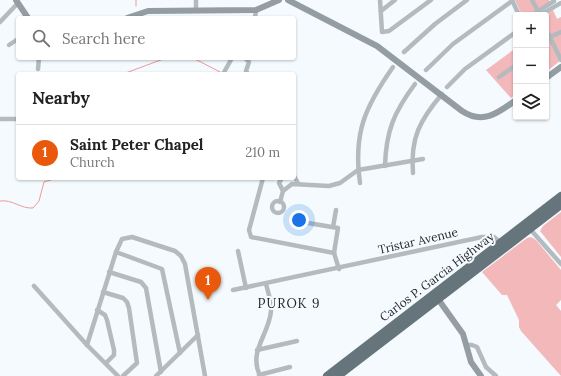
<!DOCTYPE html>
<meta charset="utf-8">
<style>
body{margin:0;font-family:Lora,serif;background:#f6f6f6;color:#222}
.controls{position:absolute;right:12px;top:12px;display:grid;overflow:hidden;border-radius:4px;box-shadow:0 1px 3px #0004}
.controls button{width:36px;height:36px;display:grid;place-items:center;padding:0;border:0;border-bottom:1px solid #e0e0e0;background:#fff;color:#222;font:20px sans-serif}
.you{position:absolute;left:299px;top:220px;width:14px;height:14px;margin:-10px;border:3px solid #fff;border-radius:50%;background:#1a73e8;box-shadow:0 0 0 6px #1a73e833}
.badge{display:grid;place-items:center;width:26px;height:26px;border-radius:50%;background:#ea580c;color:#fff;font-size:13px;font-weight:700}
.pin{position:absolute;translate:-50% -33px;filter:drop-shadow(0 1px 2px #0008)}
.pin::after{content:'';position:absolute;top:21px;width:14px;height:12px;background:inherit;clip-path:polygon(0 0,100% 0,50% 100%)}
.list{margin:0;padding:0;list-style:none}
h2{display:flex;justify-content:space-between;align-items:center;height:52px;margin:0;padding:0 16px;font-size:17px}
h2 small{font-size:13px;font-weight:400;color:#767676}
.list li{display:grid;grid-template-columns:26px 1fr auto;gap:12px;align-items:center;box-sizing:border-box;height:56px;padding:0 16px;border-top:1px solid #e0e0e0}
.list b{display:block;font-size:15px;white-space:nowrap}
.list p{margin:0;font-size:13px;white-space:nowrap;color:#767676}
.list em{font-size:13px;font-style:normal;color:#767676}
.icon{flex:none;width:22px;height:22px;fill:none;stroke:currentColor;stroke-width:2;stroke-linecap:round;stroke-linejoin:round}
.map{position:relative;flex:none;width:561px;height:376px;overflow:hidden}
.search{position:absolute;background:#fff;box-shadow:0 1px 3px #0004;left:16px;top:16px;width:280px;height:44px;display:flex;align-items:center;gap:10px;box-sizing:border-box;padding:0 14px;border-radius:4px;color:#767676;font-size:15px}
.panel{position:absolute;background:#fff;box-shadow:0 1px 3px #0004;left:16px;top:72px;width:280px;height:108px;border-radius:4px}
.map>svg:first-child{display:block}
</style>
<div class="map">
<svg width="561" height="376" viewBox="0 0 561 376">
<rect width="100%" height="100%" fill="#f4fafd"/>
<!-- green -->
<g fill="#f2b8ba">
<path d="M515,0H549L550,2L540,8L543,15H536L534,12L528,15H522Z"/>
<path d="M553,10L557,19L561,17V60L546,72L545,15Z"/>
<path d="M516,48V94L511,98L486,70Z"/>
<path d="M561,212V257L540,231L543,226Z"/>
<path d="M531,237L536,240L561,270V300L556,305L561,311V376L521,331L519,327V320L507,295H502L482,272L527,238Z"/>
</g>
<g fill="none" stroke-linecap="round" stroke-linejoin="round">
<!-- stream -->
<g stroke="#ef9a9d" stroke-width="1">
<path d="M136,6V0"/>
<path d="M193,58L222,73"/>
<path d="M123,74L166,58"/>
<path d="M0,201C12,199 21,209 33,208L39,201L44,182L57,178"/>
</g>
<!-- street -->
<g stroke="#b4bbbf" stroke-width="4.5">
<path d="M196,0V11"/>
<path d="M380,0L382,32L389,31L431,0"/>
<path d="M512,0L519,15"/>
<path d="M532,0L539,13"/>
<path d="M381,11L395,0"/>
<path d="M532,15L554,1"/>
<path d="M540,15L561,3"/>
<path d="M255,18L256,10"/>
<path d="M0,22L18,3"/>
<path d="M546,29L561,60"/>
<path d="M550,37L561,32"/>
<path d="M9,45L18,39"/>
<path d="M404,52L435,24L467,0"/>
<path d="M245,58L249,62L246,71L248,74"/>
<path d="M38,69L39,58"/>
<path d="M426,70L453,44L512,1"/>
<path d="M223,74L232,58"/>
<path d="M499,77L516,65"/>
<path d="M447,87L465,69L516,32"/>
<path d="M0,119H18"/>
<path d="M385,166C386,131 394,112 415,84"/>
<path d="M413,173C410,138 420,120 442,94"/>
<path d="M294,176L298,183"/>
<path d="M263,178L249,230L251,237L334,253"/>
<path d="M282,178L279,183L283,191"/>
<path d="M360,183C353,133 365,107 393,67"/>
<circle cx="278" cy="207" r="6"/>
<path d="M280,202L283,191L292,184L329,186L340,183L358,170L423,159"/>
<path d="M308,223L338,228L334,253"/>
<path d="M333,227L336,210"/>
<path d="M530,229L561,264"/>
<path d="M238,251L246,288"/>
<path d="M116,252L162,269L180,353"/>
<path d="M334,253L339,269"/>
<path d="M109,272L141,282L146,288L161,372"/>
<path d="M34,286L87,345L118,376"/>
<path d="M233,290L482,237H494L501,243"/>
<path d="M103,292L123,298L127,302L129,308L137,363L123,376"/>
<path d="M97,310L105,315L107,320L114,350V355L106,363"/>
<path d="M87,345L116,252L122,239L132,237L175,251L181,256L185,264L205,376"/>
<path d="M467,345H472L477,347L486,367L496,376"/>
<path d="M257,350L297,341"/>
<path d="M259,375L290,367"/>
<path d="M156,376L198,335"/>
<path d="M260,376C248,351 269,335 271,311C272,303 268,292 266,284"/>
</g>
<!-- secondary -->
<g stroke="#939da2" stroke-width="6">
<path d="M16,0L28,18"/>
<path d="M288,0L377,46L462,111C483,125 498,113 516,100"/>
<path d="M127,18L148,11L256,10L279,0"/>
<path d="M546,78L561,67"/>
<path d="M438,299L463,334L471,362L481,376"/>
</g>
<!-- highway -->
<g stroke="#66757c" stroke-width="8">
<path d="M327,376L561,196"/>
<path d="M338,376L561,205"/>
</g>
</g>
<g text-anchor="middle" stroke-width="4" stroke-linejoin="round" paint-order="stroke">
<!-- street labels -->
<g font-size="12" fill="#1e2427" stroke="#f4fafd">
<text transform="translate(418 241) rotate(-13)" y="4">Tristar Avenue</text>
<text transform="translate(437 277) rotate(-37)" y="4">Carlos P. Garcia Highway</text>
</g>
<!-- neighbourhood labels -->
<g font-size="13" letter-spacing="1" fill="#1e2427" stroke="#f4fafd">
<text x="289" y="308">PUROK 9</text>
</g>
</g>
</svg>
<div class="controls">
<button>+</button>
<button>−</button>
<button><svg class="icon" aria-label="layers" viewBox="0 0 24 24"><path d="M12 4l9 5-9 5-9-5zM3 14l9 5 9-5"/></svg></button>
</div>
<div class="you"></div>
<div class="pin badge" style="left:208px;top:300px">1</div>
<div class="search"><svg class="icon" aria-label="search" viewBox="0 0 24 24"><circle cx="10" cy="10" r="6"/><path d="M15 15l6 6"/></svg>Search here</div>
<section class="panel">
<h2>Nearby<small></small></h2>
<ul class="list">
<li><span class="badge">1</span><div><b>Saint Peter Chapel</b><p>Church</p></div><em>210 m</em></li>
</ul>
</section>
</div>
